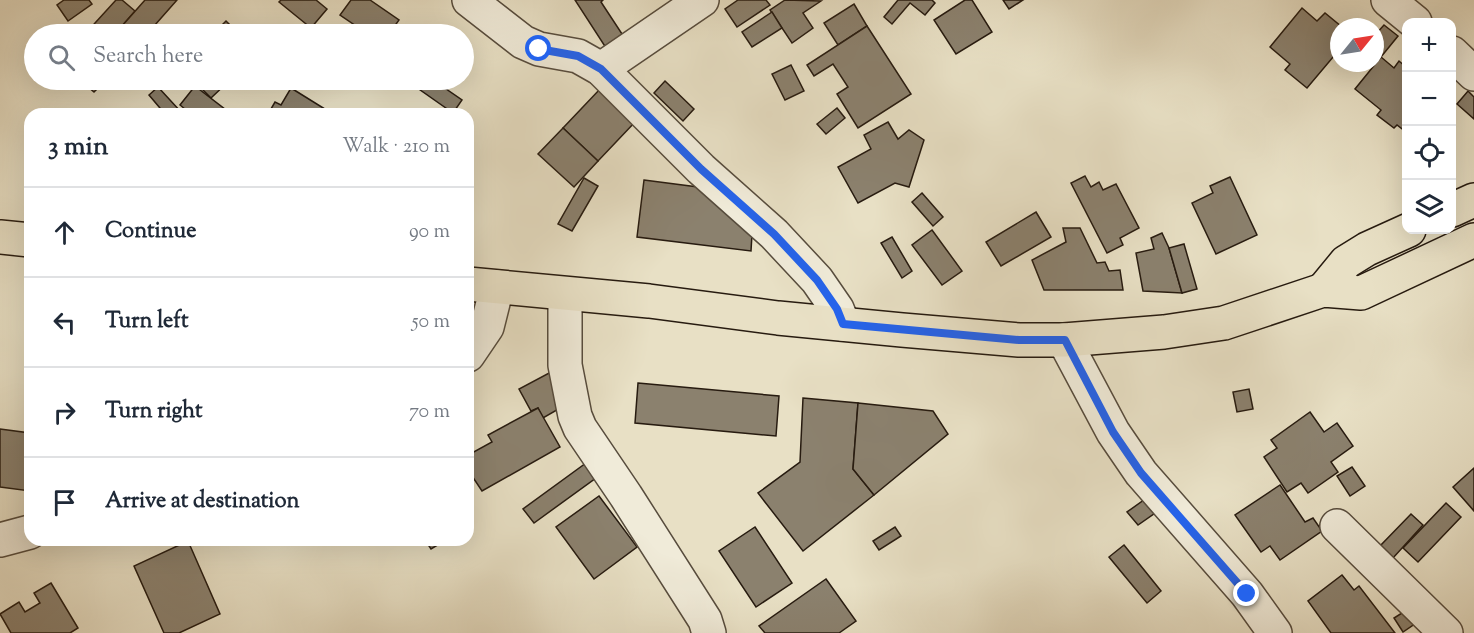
<!DOCTYPE html>
<meta charset="utf-8">
<style>
body{margin:0;font-family:"Sorts Mill Goudy",serif;background:#f6f6f7;color:#1f2937}
.controls{position:absolute;right:18px;top:18px;display:grid;overflow:hidden;border-radius:12px;box-shadow:0 6px 24px #0002}
.controls button{width:54px;height:54px;display:grid;place-items:center;padding:0;border:0;border-bottom:2px solid #e0e1e3;background:#fff;color:#1f2937;font:30px sans-serif}
.compass{position:absolute;left:1330px;top:18px;width:54px;height:54px;border-radius:50%;background:#fff;box-shadow:0 6px 24px #0002;rotate:60deg}
.stop{position:absolute;width:18px;height:18px;margin:-14px;border:4px solid #2563eb;border-radius:50%;background:#fff}
.stop.end{background:#2563eb;border-color:#fff;box-shadow:0 2px 6px #0008}
.list{margin:0;padding:0;list-style:none}
h2{display:flex;justify-content:space-between;align-items:center;height:78px;margin:0;padding:0 24px;font-size:26px}
h2 small{font-size:20px;font-weight:400;color:#747a83}
.list li{display:grid;grid-template-columns:39px 1fr auto;gap:18px;align-items:center;box-sizing:border-box;height:90px;padding:0 24px;border-top:2px solid #e0e1e3}
.list b{display:block;font-size:22px;white-space:nowrap}
.list em{font-size:20px;font-style:normal;color:#747a83}
.icon{flex:none;width:33px;height:33px;fill:none;stroke:currentColor;stroke-width:2;stroke-linecap:round;stroke-linejoin:round}
.map{position:relative;flex:none;width:1474px;height:633px;overflow:hidden}
.search{position:absolute;background:#fff;box-shadow:0 6px 24px #0002;left:24px;top:24px;width:450px;height:66px;display:flex;align-items:center;gap:15px;box-sizing:border-box;padding:0 21px;border-radius:33px;color:#747a83;font-size:22px}
.panel{position:absolute;background:#fff;box-shadow:0 6px 24px #0002;left:24px;top:108px;width:450px;height:438px;border-radius:18px}
.map>svg:first-child{display:block}
</style>
<div class="map">
<svg width="1474" height="633" viewBox="0 0 1474 633">
<rect width="100%" height="100%" fill="#e8e0c5"/>
<filter id="stains"><feTurbulence type="fractalNoise" baseFrequency=".00333" numOctaves="4"/><feColorMatrix values="0 0 0 0 .2 0 0 0 0 .09 0 0 0 0 .02 0 0 0 .5 -.17"/></filter>
<radialGradient id="worn" r=".72"><stop offset=".6" stop-color="#630" stop-opacity="0"/><stop offset="1" stop-color="#630" stop-opacity=".3"/></radialGradient>
<!-- building -->
<g fill="#8b816e" stroke="#271b10" stroke-width="1.5">
<path d="M64,0H89L92,4L68,21L57,5Z"/>
<path d="M116,0H122L135,11L115,34H104L98,29L92,34H85Z"/>
<path d="M145,0H177L147,34H131L122,26Z"/>
<path d="M281,0H316L327,9L311,28L279,2Z"/>
<path d="M351,0H370L399,20L389,34H368L340,15Z"/>
<path d="M575,0H603L601,2L626,40L608,51Z"/>
<path d="M738,0H766L770,5L737,27L725,9Z"/>
<path d="M785,0L821,1L803,13L813,28L792,43L770,10Z"/>
<path d="M898,0H932L935,3L925,15L910,3L892,24L884,17Z"/>
<path d="M965,0H972L992,32L956,54L934,20Z"/>
<path d="M1003,0H1023L1009,9Z"/>
<path d="M854,4L867,26L838,45L824,23Z"/>
<path d="M1302,8L1317,21L1325,13L1342,27H1339V50L1307,88L1285,70L1290,64L1270,47Z"/>
<path d="M772,12L782,28L752,47L742,32Z"/>
<path d="M226,21L239,34H213Z"/>
<path d="M1384,25L1398,36L1381,57L1375,52V35Z"/>
<path d="M867,26L911,94L858,128L837,94L848,87L833,64L814,76L807,65Z"/>
<path d="M1381,57L1394,68L1399,61L1406,67V132L1397,125L1394,128L1377,115L1381,110L1355,89Z"/>
<path d="M791,65L804,91L785,100L772,74Z"/>
<path d="M80,80H106L94,92Z"/>
<path d="M199,80H230L211,98L196,83Z"/>
<path d="M406,80H433L462,100L453,113Z"/>
<path d="M665,81L694,109L683,121L654,93Z"/>
<path d="M195,86L226,110L223,114H191L180,105Z"/>
<path d="M158,87L182,113V114H165L149,95Z"/>
<path d="M291,88L333,114H268L275,102L281,105Z"/>
<path d="M600,89L635,122L598,161L563,128Z"/>
<path d="M1468,91L1474,97V119L1457,104Z"/>
<path d="M837,108L845,118L826,134L817,124Z"/>
<path d="M888,122L898,139L909,130L924,140L909,187L895,183L858,203L838,167L871,149L864,135Z"/>
<path d="M563,128L598,161L574,187L538,154Z"/>
<path d="M1085,176L1091,187L1099,182L1103,190L1116,184L1139,228L1120,238L1123,245L1107,253L1071,183Z"/>
<path d="M1230,177L1257,235L1216,254L1192,203L1213,193L1210,186Z"/>
<path d="M584,178L598,186L572,231L558,224Z"/>
<path d="M644,180L698,187L752,234L751,251L637,237Z"/>
<path d="M922,193L943,217L933,226L912,202Z"/>
<path d="M1036,212L1051,237L1001,266L986,242Z"/>
<path d="M1063,228H1080L1097,263L1105,262L1109,271L1120,270L1123,290H1044L1032,260L1066,242Z"/>
<path d="M932,230L962,271L942,285L912,245Z"/>
<path d="M1162,233L1169,248L1182,293L1143,291L1136,253L1154,249L1151,238Z"/>
<path d="M892,237L912,271L902,278L881,243Z"/>
<path d="M1184,244L1197,289L1182,293L1169,248Z"/>
<path d="M551,372L569,403L543,418L538,408L531,411L519,389Z"/>
<path d="M638,383L779,396L776,436L635,423Z"/>
<path d="M1249,389L1253,409L1237,412L1233,392Z"/>
<path d="M803,398L858,403L853,469L874,495L803,551L758,493L800,462Z"/>
<path d="M858,403L933,411L948,434L874,495L853,469Z"/>
<path d="M538,408L560,447L482,491L468,470V446L472,453L492,442L488,435Z"/>
<path d="M1310,412L1324,432L1337,423L1353,446L1331,462L1338,472L1308,493L1301,483L1287,492L1264,457L1277,448L1271,440Z"/>
<path d="M0,429L30,433V491L0,487Z"/>
<path d="M597,455L607,470L534,523L523,509Z"/>
<path d="M1352,467L1365,486L1350,496L1337,476Z"/>
<path d="M1474,468V511L1453,487Z"/>
<path d="M1280,485L1305,522L1313,518L1322,531L1280,560L1270,546L1261,552L1235,515Z"/>
<path d="M599,496L637,547L594,579L556,527Z"/>
<path d="M1148,497L1158,511L1138,525L1127,512Z"/>
<path d="M1446,503L1461,517L1418,562L1403,548Z"/>
<path d="M1411,514L1423,525L1393,558L1380,546Z"/>
<path d="M755,527L792,583L756,607L719,551Z"/>
<path d="M895,527L901,536L879,550L873,541Z"/>
<path d="M425,540H446L431,549Z"/>
<path d="M188,541L220,614L179,633H164L134,566Z"/>
<path d="M1124,545L1161,591L1147,603L1109,557Z"/>
<path d="M1342,575L1354,590L1359,586L1395,633H1331L1308,601Z"/>
<path d="M826,579L856,621L839,633H765L759,626Z"/>
<path d="M51,583L78,628L70,633H11L0,614L19,602L25,612L40,603L34,593Z"/>
<path d="M1413,606L1422,619L1403,632L1394,618Z"/>
</g>
<g fill="none" stroke-linecap="round" stroke-linejoin="round">
<defs>
<g id="minor">
<path d="M469,0L523,42L539,49L578,56L601,69L701,169L774,234L817,280L837,309L843,324"/>
<path d="M1388,0L1415,22"/>
<path d="M1452,53L1474,74"/>
<path d="M601,69L702,0"/>
<path d="M565,294V365L575,416L580,428L626,496L705,620L709,633"/>
<path d="M1064,340L1113,432L1141,473L1247,594L1275,633"/>
<path d="M468,355L487,327L497,287"/>
<path d="M1337,526L1446,633"/>
<path d="M0,540L30,532"/>
</g>
<g id="major">
<path d="M1452,210L1474,200"/>
<path d="M0,237L30,240"/>
<path d="M468,284L649,301L778,318L902,330L1019,340H1064L1164,332L1224,323L1323,290L1361,293L1474,240"/>
<path d="M1323,290L1346,262L1367,249L1409,230"/>
</g>
</defs>
<!-- minor casing -->
<use href="#minor" stroke="#574c3d" stroke-width="36"/>
<!-- major casing -->
<use href="#major" stroke="#271b10" stroke-width="36"/>
<!-- minor -->
<use href="#minor" stroke="#f0ebd9" stroke-width="33"/>
<!-- major -->
<use href="#major" stroke="#e8e0c5" stroke-width="33"/>
</g>
<g fill="none" stroke-linecap="round" stroke-linejoin="round">
<!-- route -->
<path stroke="#2563eb" stroke-width="8" d="M539,49L578,56L601,69L701,169L774,234L817,280L837,309L843,324L1019,340H1065L1113,432L1141,473L1247,594"/>
</g>
<rect width="100%" height="100%" filter="url(#stains)"/>
<rect width="100%" height="100%" fill="url(#worn)"/>
</svg>
<div class="controls">
<button>+</button>
<button>−</button>
<button><svg class="icon" aria-label="locate" viewBox="0 0 24 24"><circle cx="12" cy="12" r="6"/><path d="M12 2v4M12 18v4M2 12h4M18 12h4"/></svg></button>
<button><svg class="icon" aria-label="layers" viewBox="0 0 24 24"><path d="M12 4l9 5-9 5-9-5zM3 14l9 5 9-5"/></svg></button>
</div>
<svg class="compass" viewBox="-18 -18 36 36"><path d="M0-13l5 13h-10z" fill="#e53935"/><path d="M0 13l5-13h-10z" fill="#747a83"/></svg>
<div class="stop" style="left:539px;top:49px"></div>
<div class="stop end" style="left:1247px;top:594px"></div>
<div class="search"><svg class="icon" aria-label="search" viewBox="0 0 24 24"><circle cx="10" cy="10" r="6"/><path d="M15 15l6 6"/></svg>Search here</div>
<section class="panel">
<h2>3 min<small>Walk · 210 m</small></h2>
<ul class="list">
<li><svg class="icon" aria-label="ahead" viewBox="0 0 24 24"><path d="M12 20V5M6 11l6-6 6 6"/></svg><div><b>Continue</b></div><em>90 m</em></li>
<li><svg class="icon" aria-label="left" viewBox="0 0 24 24"><path d="M17 20v-9H6M10 6l-5 5 5 5"/></svg><div><b>Turn left</b></div><em>50 m</em></li>
<li><svg class="icon" aria-label="right" viewBox="0 0 24 24"><path d="M7 20v-9h11M14 6l5 5-5 5"/></svg><div><b>Turn right</b></div><em>70 m</em></li>
<li><svg class="icon" aria-label="arrive" viewBox="0 0 24 24"><path d="M6 21V4h12l-3 4 3 4H6"/></svg><div><b>Arrive at destination</b></div></li>
</ul>
</section>
</div>
